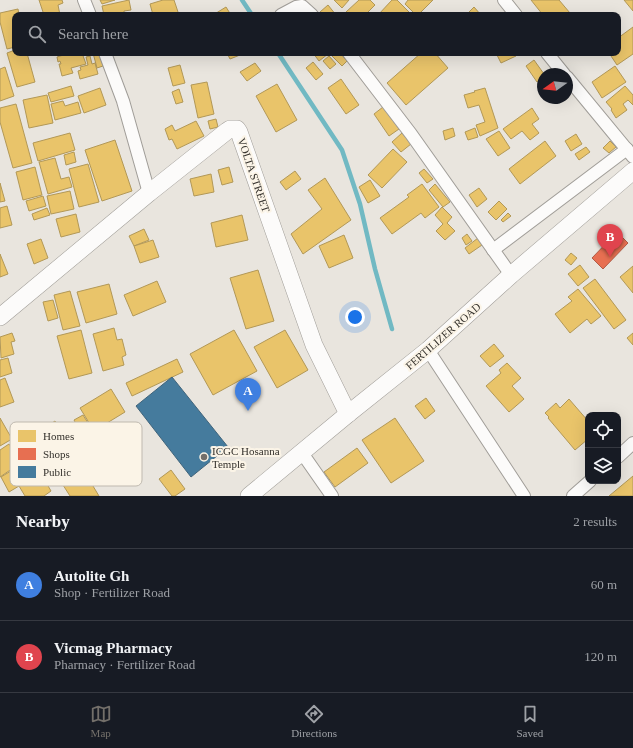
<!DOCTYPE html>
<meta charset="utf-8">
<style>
body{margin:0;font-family:"Times New Roman",serif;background:#20242c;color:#f1f3f6}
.controls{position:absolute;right:12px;bottom:12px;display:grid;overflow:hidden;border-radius:8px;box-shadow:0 4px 16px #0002}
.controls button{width:36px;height:36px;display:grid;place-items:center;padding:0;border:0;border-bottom:1px solid #363941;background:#171b24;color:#f1f3f6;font:20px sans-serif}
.compass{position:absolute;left:537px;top:68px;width:36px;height:36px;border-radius:50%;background:#171b24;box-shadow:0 4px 16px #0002;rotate:255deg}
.you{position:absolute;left:355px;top:317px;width:14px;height:14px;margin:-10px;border:3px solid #fff;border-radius:50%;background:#1a73e8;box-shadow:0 0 0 6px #1a73e833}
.badge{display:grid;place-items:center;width:26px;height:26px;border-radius:50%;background:#736f6a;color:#fff;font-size:13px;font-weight:700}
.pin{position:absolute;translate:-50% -33px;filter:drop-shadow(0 1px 2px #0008)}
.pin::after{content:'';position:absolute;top:21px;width:14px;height:12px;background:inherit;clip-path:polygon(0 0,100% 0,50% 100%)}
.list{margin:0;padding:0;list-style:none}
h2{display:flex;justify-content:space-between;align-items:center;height:52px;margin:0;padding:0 16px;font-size:17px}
h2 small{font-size:13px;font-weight:400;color:#9ea1a6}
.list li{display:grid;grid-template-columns:26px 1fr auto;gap:12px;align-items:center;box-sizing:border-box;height:72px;padding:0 16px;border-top:1px solid #363941}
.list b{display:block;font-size:15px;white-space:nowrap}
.list p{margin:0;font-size:13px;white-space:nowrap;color:#9ea1a6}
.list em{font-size:13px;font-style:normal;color:#9ea1a6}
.icon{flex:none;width:22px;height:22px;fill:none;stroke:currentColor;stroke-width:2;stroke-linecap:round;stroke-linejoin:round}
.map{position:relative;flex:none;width:633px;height:496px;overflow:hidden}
.search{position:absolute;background:#171b24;box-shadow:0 4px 16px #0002;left:12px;right:12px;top:12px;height:44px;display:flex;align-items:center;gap:10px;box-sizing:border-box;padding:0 14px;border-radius:8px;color:#9ea1a6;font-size:15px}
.sheet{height:196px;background:#171b24}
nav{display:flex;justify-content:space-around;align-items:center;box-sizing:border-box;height:56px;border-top:1px solid #363941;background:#171b24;font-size:11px;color:#9ea1a6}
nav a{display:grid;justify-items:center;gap:2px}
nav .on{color:#736f6a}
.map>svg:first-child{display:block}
</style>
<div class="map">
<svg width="633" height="496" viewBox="0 0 633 496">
<rect width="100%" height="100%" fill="#e9e5de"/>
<!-- homes -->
<g fill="#e9c46a" stroke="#b29857">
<path d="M39,0H62L63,3L58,5L60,15H44Z"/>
<path d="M100,0H115L102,4Z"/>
<path d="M129,0L131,10L124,11V15H104L102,6Z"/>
<path d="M163,0H174L179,15H153L150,4Z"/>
<path d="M334,0H349L342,8Z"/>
<path d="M359,0H370L375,5L365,15H349L346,12Z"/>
<path d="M392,0H397L412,15H378Z"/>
<path d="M408,0H433L418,15H416L405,4Z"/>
<path d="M531,0H559L570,13L567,15H543Z"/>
<path d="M624,0H633V11Z"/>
<path d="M328,5L336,15H323L320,12Z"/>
<path d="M226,7L231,15H213Z"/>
<path d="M474,7L481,15H470L468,13Z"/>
<path d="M18,9L19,15H15V47L7,49L0,22V13Z"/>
<path d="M633,27V54L617,65L609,53H618V38Z"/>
<path d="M15,50V53H27L35,82L17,87L7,53Z"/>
<path d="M70,53H82L86,64L71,68L73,73L62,76L59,64H61L60,61L58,62L57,57Z"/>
<path d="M93,53H100L103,66L97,68Z"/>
<path d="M227,53H240V55L230,59Z"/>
<path d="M313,53H327L328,54L319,61Z"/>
<path d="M329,53H340L347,61L342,66Z"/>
<path d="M421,53H435L448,68L406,105L387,83Z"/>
<path d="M502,53H515L516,56L501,63L497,55Z"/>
<path d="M90,56L92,64L95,63L98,74L80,79L78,71L81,70L80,67L88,65L86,57Z"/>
<path d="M329,56L336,64L330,69L323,61Z"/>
<path d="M534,60L544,74H543V78L537,82L526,66Z"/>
<path d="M313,62L323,74L316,80L306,68Z"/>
<path d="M255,63L261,71L247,81L240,72Z"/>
<path d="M180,65L185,83L173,86L168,68Z"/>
<path d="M615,66L626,82L602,98L592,82Z"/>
<path d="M5,67L14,96L0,101V69Z"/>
<path d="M341,79L359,105L346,114L328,88Z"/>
<path d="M207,82L214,114L198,118L191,85Z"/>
<path d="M277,84L297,120L276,132L256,96Z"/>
<path d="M71,86L74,96L51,102L48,93Z"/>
<path d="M625,86L633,95V105L628,100L623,104L627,110L616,118L611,110L612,109L606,102Z"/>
<path d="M100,88L106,105L84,113L78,96Z"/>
<path d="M485,88L498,128L480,136L476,125L485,122L479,105L468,108L464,95L475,92L474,91Z"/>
<path d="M179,89L183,102L176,104L172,92Z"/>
<path d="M47,95L53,123L29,128L23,100Z"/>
<path d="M63,101L65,106L78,102L81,113L55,120L51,104Z"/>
<path d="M16,104L32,163L13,168L0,122V108Z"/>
<path d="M383,107L399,129L389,136L374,114Z"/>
<path d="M532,108L539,119L532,124L539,133L530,140L522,131L511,139L503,129Z"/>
<path d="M216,119L218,127L210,129L208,121Z"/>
<path d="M196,121L204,136L177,149L172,139L169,140L165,129L172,125L175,131Z"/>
<path d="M453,128L455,136L445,140L443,131Z"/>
<path d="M475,128L478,137L468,140L465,132Z"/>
<path d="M499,131L510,148L498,156L486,139Z"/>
<path d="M70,133L75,150L38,161L33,143Z"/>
<path d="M402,133L411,144L401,152L392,142Z"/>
<path d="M576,134L582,144L571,151L565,141Z"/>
<path d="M115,140L132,191L102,201L85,150Z"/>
<path d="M545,141L556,156L520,184L509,169Z"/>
<path d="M610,141L616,147L609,153L603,148Z"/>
<path d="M586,147L590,152L579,160L575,154Z"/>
<path d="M393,149L407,162L382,188L368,175Z"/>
<path d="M74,152L76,162L66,165L64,155Z"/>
<path d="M55,158L61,179L69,177L72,187L48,194L39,162Z"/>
<path d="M88,164L99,202L79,207L69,169Z"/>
<path d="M35,167L42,195L23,200L16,172Z"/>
<path d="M229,167L233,182L222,185L218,170Z"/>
<path d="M424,169L433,179L427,183L419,173Z"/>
<path d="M295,171L301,179L286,190L280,182Z"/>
<path d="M211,174L214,192L194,196L190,179Z"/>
<path d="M325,178L351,220L303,254L291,234L322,209L308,190Z"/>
<path d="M370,180L380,196L368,203L359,187Z"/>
<path d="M0,183L5,201L0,202Z"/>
<path d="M422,184L439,207L425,218L421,213L392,234L380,218L409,197L407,195Z"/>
<path d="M435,184L450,202L443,207L429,190Z"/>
<path d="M479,188L487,199L477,207L469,195Z"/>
<path d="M70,191L74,209L51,214L47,196Z"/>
<path d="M43,196L46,206L29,211L26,201Z"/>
<path d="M499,201L507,209L496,220L488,212Z"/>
<path d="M7,206L12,225L0,228V208Z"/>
<path d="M442,207L452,217L447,223L455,231L445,240L436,231L443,224L435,215Z"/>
<path d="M47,208L50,215L34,220L32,214Z"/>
<path d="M508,213L511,216L503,222L501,220Z"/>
<path d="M76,214L80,232L61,237L56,219Z"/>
<path d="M242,215L248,240L216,247L211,223Z"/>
<path d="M144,229L149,240L134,246L129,236Z"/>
<path d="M467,234L472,241L466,245L462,238Z"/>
<path d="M344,235L353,258L329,268L319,246Z"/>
<path d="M478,238L482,245L469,254L465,248Z"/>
<path d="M41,239L48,258L34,264L27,244Z"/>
<path d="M153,240L159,257L140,263L134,246Z"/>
<path d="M571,253L577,258L571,265L565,260Z"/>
<path d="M0,254L8,274L0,277Z"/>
<path d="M580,265L589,277L578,286L568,274Z"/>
<path d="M633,266V293L620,277Z"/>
<path d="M258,270L274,321L246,329L230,278Z"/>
<path d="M595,279L626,320L614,329L583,288Z"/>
<path d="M157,281L166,302L133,316L124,295Z"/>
<path d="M109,284L117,314L86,323L77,292Z"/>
<path d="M578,289L601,316L591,324L587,319L570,333L555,314L572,301L568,297Z"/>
<path d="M70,291L80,326L63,330L54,295Z"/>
<path d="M53,300L58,318L48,321L43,302Z"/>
<path d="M114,328L117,340L122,339L126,355L122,357L124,365L103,371L93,334Z"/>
<path d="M81,330L92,373L69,379L57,336Z"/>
<path d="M234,330L257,371L213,395L190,354Z"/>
<path d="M285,330L308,370L277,388L254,347Z"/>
<path d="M12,333L15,341L11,342L14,354L1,358L0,337Z"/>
<path d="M633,333V345L627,338Z"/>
<path d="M494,344L504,356L490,367L480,356Z"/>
<path d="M8,358L12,373L0,377V360Z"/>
<path d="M177,359L183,372L132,396L126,383Z"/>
<path d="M507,363L521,378L512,386L524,399L509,412L486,386L501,373L499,370Z"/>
<path d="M5,378L14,402L0,407V380Z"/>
<path d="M111,389L125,412L94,431L80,408Z"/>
<path d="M426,398L435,411L425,419L415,406Z"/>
<path d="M569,399L588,421V439L575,450L548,418L549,417L545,413L556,403L560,408Z"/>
<path d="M83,415L88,423L78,428L74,420Z"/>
<path d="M0,418L12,439L0,446Z"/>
<path d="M395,418L424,461L391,483L362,440Z"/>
<path d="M55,421L81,459L54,477L28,439Z"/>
<path d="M9,444L22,462L0,477V450Z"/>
<path d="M357,448L368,463L335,487L324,472Z"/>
<path d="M32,458L51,491L44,496H25L19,486L9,492L1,477Z"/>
<path d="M171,470L185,489L175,496H172L159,479Z"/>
<path d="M84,471L99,496H70L63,485Z"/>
<path d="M633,476V496H609Z"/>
</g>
<!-- shops -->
<path fill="#e76f51" stroke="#b15c46" d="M617,232L628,243L603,269L592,258Z"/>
<!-- public -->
<path fill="#457b9d" stroke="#40647b" d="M172,377L228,447L191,477L136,406Z"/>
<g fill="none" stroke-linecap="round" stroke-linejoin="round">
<!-- stream -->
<g stroke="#71b9c3" stroke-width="4.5">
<path d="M242,0L252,15"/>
<path d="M278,53L342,150L360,204L375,269L392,329"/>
</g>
<defs>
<g id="street">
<path d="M84,0L90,15"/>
<path d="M504,0L516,15"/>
<path d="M281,15L296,7L302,6L312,15"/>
<path d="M105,53L123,101L149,193"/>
<path d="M349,53L411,134L511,275"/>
<path d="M547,53L564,74"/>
<path d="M567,77L633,157"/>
<path d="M493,250L627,149"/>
<path d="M428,350L524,496"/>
<path d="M302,453L332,496"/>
<path d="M618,457L633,443"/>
<path d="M573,496L590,481"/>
</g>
<g id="secondary">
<path d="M0,317L149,193L227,131L230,129H237L239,132L314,345L348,414"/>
<path d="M249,496L348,414L428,350L511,275L633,171"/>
</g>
</defs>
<!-- street casing -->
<use href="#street" stroke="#a09d98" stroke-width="14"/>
<!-- secondary casing -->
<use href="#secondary" stroke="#a09d98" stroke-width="18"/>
<!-- street -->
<use href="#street" stroke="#fcfbfa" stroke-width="12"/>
<!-- secondary -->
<use href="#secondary" stroke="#fcfbfa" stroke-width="17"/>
</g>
<!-- markers -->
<circle fill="#736f6a" stroke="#fbf4e7" stroke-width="1.5" cx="204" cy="457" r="4"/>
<g text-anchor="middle" stroke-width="4" stroke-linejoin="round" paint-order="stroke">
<!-- street labels -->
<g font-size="11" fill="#33302b" stroke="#fbf4e7">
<text transform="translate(254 175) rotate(71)" y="4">VOLTA STREET</text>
<text transform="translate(443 336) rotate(-41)" y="4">FERTILIZER ROAD</text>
</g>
<!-- poi labels -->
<g font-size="11" fill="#33302b" stroke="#fbf4e7" text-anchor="start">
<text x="212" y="455">ICGC Hosanna<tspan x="212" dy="13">Temple</tspan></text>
</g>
</g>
<!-- legend -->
<rect x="10" y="422" width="132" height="64" rx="6" fill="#fbf4e7" stroke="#bfb9af" stroke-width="1"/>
<rect x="18" y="430" width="18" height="12" fill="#e9c46a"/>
<rect x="18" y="448" width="18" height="12" fill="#e76f51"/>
<rect x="18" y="466" width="18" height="12" fill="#457b9d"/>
<g font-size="11" fill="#33302b">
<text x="43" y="440">Homes</text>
<text x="43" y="458">Shops</text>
<text x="43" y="476">Public</text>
</g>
</svg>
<div class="controls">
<button><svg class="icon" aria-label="locate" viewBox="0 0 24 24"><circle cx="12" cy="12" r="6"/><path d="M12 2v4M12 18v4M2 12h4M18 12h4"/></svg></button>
<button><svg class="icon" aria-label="layers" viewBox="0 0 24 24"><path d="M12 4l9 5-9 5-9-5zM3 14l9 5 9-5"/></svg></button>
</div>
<svg class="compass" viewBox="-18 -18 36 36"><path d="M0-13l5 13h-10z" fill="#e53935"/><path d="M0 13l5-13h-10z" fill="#9ea1a6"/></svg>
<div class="you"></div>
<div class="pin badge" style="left:248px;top:411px;background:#3f7fe0">A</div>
<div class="pin badge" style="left:610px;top:257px;background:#e0444e">B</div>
<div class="search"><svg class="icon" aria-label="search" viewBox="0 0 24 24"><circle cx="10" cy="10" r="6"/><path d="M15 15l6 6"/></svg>Search here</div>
</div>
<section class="sheet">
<h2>Nearby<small>2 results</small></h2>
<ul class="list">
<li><span class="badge" style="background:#3f7fe0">A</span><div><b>Autolite Gh</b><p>Shop · Fertilizer Road</p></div><em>60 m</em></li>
<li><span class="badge" style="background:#e0444e">B</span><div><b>Vicmag Pharmacy</b><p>Pharmacy · Fertilizer Road</p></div><em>120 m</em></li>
</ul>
</section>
<nav>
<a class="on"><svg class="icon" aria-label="map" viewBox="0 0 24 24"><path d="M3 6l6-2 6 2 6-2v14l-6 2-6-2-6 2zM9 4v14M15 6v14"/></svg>Map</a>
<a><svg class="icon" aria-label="directions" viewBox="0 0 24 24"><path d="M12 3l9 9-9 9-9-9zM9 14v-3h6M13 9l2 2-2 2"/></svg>Directions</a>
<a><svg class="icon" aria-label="saved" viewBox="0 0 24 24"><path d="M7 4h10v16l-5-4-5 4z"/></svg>Saved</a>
</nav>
